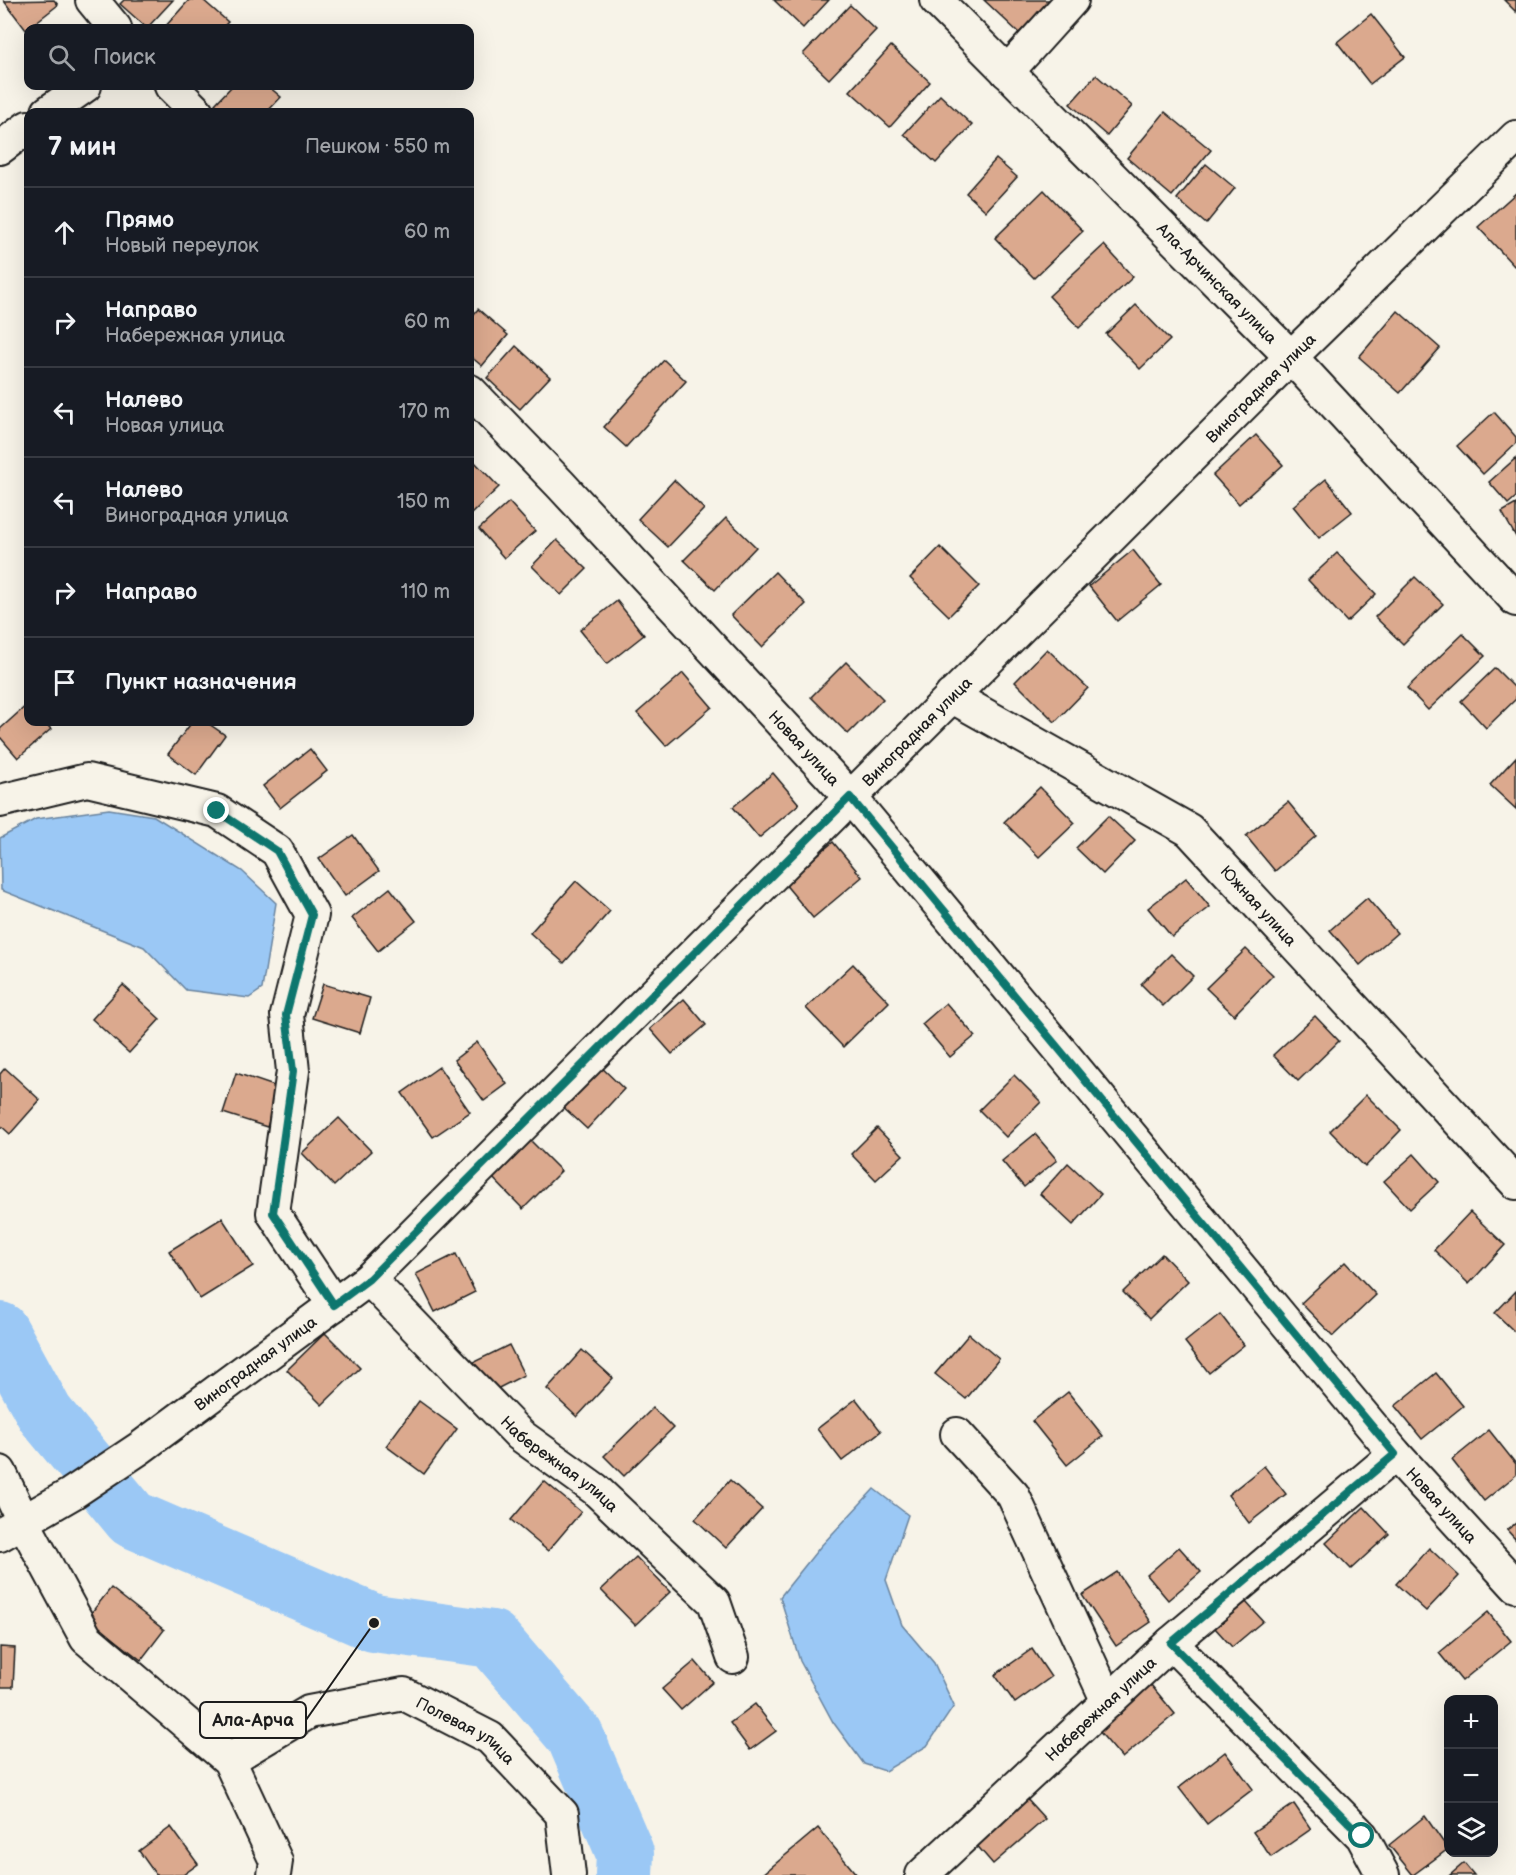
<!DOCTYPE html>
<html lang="ru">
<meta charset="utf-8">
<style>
body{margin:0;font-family:"Balsamiq Sans",sans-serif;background:#20242c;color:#f1f3f6}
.controls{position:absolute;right:18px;bottom:18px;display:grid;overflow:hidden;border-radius:12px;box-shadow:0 6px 24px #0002}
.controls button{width:54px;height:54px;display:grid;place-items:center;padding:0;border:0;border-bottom:2px solid #363941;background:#171b24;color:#f1f3f6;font:30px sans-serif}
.stop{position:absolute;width:18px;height:18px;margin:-14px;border:4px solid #0f766e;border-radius:50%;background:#fff}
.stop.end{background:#0f766e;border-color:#fff;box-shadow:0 2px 6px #0008}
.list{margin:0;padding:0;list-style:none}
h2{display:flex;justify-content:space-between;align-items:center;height:78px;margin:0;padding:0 24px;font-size:26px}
h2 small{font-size:20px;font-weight:400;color:#9ea1a6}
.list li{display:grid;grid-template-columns:39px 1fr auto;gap:18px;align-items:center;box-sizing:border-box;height:90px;padding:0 24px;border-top:2px solid #363941}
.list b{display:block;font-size:22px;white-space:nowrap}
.list p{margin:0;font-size:20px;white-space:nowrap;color:#9ea1a6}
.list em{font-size:20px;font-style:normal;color:#9ea1a6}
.icon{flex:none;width:33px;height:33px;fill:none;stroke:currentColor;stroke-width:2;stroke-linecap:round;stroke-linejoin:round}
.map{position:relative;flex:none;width:1516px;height:1875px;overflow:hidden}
.search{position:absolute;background:#171b24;box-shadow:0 6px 24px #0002;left:24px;top:24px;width:450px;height:66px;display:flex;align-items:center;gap:15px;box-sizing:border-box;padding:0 21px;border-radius:12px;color:#9ea1a6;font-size:22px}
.panel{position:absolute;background:#171b24;box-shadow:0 6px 24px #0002;left:24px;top:108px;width:450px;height:618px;border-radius:12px}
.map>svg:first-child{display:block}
</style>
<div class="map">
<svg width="1516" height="1875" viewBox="0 0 1516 1875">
<rect width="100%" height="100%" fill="#f7f3e8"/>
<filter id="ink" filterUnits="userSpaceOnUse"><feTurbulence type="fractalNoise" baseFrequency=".0167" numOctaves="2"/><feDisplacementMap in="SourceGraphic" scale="12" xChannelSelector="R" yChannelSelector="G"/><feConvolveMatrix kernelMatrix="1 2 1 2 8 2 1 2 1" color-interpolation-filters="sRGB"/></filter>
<g filter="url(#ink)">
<!-- water -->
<g fill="#9bc8f5" stroke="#68839e" stroke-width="1.5">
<path d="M109,809L154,816L242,871L276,903L262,989L249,998L186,990L144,947L1,890L0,838L36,819Z"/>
<path d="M874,1489L908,1515L886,1580L902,1625L934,1663L954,1706L927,1746L885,1771L864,1764L833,1722L800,1661L780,1597L820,1547Z"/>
</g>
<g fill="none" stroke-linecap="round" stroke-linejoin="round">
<!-- river -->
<path stroke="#9bc8f5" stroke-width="58" d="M0,1331L45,1414L132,1519L374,1623L492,1639L575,1736L625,1853L624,1875"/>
</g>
<!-- building -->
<g fill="#dba98e" stroke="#1c1c1c" stroke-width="1.5">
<path d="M54,0L58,5L26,30L4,1Z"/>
<path d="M124,0H173L147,28L120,4Z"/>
<path d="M189,0H203L228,22L222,28H164Z"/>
<path d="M774,0H829L803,28Z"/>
<path d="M984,0H1051L1019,33Z"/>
<path d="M1504,0H1516V12Z"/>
<path d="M850,5L876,30L829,79L803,54Z"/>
<path d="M1371,14L1405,57L1370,84L1337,42Z"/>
<path d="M891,46L930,82L890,127L850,91Z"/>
<path d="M1096,75L1132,106L1107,136L1070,104Z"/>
<path d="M232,86H268L281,97L267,112H224L215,104Z"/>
<path d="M940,95L972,125L936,163L904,134Z"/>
<path d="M1165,112L1211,150L1172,196L1127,158Z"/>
<path d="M996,159L1017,177L986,211L966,193Z"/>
<path d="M1206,164L1235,188L1206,224L1177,199Z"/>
<path d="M1044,190L1083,231L1034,278L995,238Z"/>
<path d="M1516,193V264L1514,266L1478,227Z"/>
<path d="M1104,245L1133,277L1079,328L1049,296Z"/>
<path d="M1136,305L1170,340L1140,369L1106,334Z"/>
<path d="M478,309L508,335L482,366L470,356V319Z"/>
<path d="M1398,311L1440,348L1400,393L1359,357Z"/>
<path d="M516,346L550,377L520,409L487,378Z"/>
<path d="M664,360L686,381L626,447L604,427Z"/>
<path d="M1494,412L1516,437V443L1483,474L1457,446Z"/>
<path d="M1256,435L1283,465L1239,504L1213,475Z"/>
<path d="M470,457L499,487L470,515Z"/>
<path d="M1516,458V497L1508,504L1489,482Z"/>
<path d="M1326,479L1352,512L1319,538L1293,506Z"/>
<path d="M674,480L704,509L668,547L638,519Z"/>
<path d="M509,502L535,531L504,558L479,529Z"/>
<path d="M1516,504V537L1502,512Z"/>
<path d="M726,518L756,547L715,590L684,560Z"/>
<path d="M557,540L587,569L561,595L532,566Z"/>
<path d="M940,547L979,586L949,616L910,578Z"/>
<path d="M1133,550L1161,585L1117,621L1089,586Z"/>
<path d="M1337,553L1376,594L1347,622L1308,580Z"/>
<path d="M775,572L806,604L762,647L731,615Z"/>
<path d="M1415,577L1443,604L1403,644L1375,617Z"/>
<path d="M617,601L644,635L607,664L580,630Z"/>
<path d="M1463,634L1485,656L1428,710L1407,688Z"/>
<path d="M1047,649L1088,688L1055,722L1015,682Z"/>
<path d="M846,662L883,699L848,734L811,697Z"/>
<path d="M1495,668L1516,689V699L1486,728L1461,701Z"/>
<path d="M683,673L712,707L666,746L637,713Z"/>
<path d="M28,704V722H44L51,729L18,758L0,737V729Z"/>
<path d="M192,722H206L225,735L196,775L168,754Z"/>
<path d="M310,749L327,771L280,808L263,786Z"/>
<path d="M1516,757V809L1490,785Z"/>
<path d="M773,773L799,804L759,838L733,807Z"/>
<path d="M1040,787L1075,823L1039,857L1004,822Z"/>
<path d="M1288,802L1316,836L1275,871L1246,836Z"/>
<path d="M1108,816L1135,841L1103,874L1076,848Z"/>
<path d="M353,835L379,871L345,896L319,859Z"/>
<path d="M833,842L862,877L813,918L784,883Z"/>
<path d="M1186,878L1210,907L1172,937L1148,908Z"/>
<path d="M576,881L610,911L564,963L530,933Z"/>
<path d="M390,888L416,921L378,951L352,918Z"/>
<path d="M1367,898L1397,933L1360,965L1330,930Z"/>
<path d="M1246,949L1273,975L1234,1015L1206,988Z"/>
<path d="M1171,954L1193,976L1163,1006L1141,984Z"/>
<path d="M853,964L889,1002L843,1047L806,1008Z"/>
<path d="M323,984L370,998L360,1033L312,1018Z"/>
<path d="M123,985L160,1019L129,1053L92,1019Z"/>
<path d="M684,999L706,1025L672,1054L650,1029Z"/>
<path d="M946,1003L975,1036L950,1057L922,1024Z"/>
<path d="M1315,1016L1339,1041L1298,1081L1273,1055Z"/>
<path d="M477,1042L507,1084L484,1101L454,1060Z"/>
<path d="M597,1063L624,1089L587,1129L559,1103Z"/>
<path d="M439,1067L470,1112L433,1137L402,1093Z"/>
<path d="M5,1068L40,1100L10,1134L0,1125V1074Z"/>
<path d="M236,1073L280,1088L267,1127L223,1113Z"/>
<path d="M1014,1075L1041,1102L1006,1137L979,1110Z"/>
<path d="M1366,1095L1401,1130L1365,1167L1330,1131Z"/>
<path d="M339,1118L371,1151L334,1186L302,1153Z"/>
<path d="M877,1128L903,1155L876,1180L851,1154Z"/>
<path d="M1035,1134L1057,1160L1024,1187L1002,1161Z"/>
<path d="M527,1137L561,1171L523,1209L489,1174Z"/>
<path d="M1414,1154L1439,1182L1410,1209L1384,1181Z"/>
<path d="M1068,1163L1101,1194L1073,1225L1040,1194Z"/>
<path d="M1470,1212L1505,1245L1469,1284L1434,1250Z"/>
<path d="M222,1218L253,1266L200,1299L169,1251Z"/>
<path d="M456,1254L475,1292L435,1312L416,1274Z"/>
<path d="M1162,1254L1188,1281L1149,1319L1123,1292Z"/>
<path d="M1345,1262L1376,1295L1333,1336L1301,1303Z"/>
<path d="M1516,1291V1333L1495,1313Z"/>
<path d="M1220,1314L1244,1345L1209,1373L1185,1342Z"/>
<path d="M325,1333L360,1368L322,1405L287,1370Z"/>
<path d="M969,1334L999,1359L966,1399L935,1374Z"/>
<path d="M509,1345L524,1375L489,1393L474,1362Z"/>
<path d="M582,1350L613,1378L577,1417L547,1389Z"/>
<path d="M1436,1373L1463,1406L1422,1439L1395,1406Z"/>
<path d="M1068,1392L1103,1436L1067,1465L1032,1421Z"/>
<path d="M856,1399L881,1431L842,1461L817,1429Z"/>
<path d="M419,1401L457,1429L424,1474L386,1446Z"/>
<path d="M653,1408L673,1428L624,1476L604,1456Z"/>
<path d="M1489,1430L1516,1464V1475L1484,1501L1452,1460Z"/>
<path d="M1264,1466L1286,1494L1249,1523L1228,1495Z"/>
<path d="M730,1480L762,1509L726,1548L695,1519Z"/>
<path d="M544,1481L581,1512L548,1551L511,1520Z"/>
<path d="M1364,1507L1389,1534L1351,1569L1326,1543Z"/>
<path d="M1516,1523V1540L1507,1530Z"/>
<path d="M1179,1547L1201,1572L1168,1600L1147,1575Z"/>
<path d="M1429,1548L1459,1576L1426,1611L1396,1584Z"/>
<path d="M636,1557L670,1592L635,1625L601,1590Z"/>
<path d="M1117,1572L1151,1622L1116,1646L1082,1595Z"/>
<path d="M111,1588L164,1630L141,1660L87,1618Z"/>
<path d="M1246,1602L1263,1621L1232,1647L1215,1628Z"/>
<path d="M1488,1612L1511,1641L1462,1681L1439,1653Z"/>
<path d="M0,1647L15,1648L13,1687H0Z"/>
<path d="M1032,1649L1051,1677L1015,1703L995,1675Z"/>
<path d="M695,1661L713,1682L681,1710L662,1689Z"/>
<path d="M1151,1685L1175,1714L1122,1758L1098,1730Z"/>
<path d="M755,1704L776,1731L750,1750L730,1723Z"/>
<path d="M1225,1752L1253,1789L1207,1824L1179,1788Z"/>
<path d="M1025,1797L1045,1819L993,1864L974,1842Z"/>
<path d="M1294,1804L1311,1829L1271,1857L1253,1832Z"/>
<path d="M1425,1816L1448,1849L1413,1875L1389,1845Z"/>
<path d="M171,1827L198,1864L183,1875H156L139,1851Z"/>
<path d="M818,1828L857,1875H762Z"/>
<path d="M1464,1863L1474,1875H1450Z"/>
</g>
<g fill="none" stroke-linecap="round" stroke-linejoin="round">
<defs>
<g id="street">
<path d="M92,0L115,28"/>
<path id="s1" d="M936,0L1291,357L1516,600"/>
<path d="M1007,72L1072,0"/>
<path d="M171,86L197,112"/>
<path d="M48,112L85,86"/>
<path d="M0,148L28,127"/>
<path id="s2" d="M470,391L560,484L850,797L1395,1454L1516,1586"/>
<path id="s3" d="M951,696L1189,830L1516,1183"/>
<path d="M0,801L87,780L217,811L277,851L312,915L287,1015L293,1071L273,1213L334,1305"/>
<path id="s4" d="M369,1279L520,1435L595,1489L714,1602L733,1657"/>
<path d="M957,1434L1013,1495L1108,1702"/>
<path d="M0,1472L24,1523L86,1638L229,1760L276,1861L274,1875"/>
<path id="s5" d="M0,1535L71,1494L140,1448L369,1279L1291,357L1516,137"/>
<path d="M1171,1643L1362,1836L1383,1875"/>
<path id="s6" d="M229,1760L309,1712L404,1694L490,1738L562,1814L569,1875"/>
<path id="s7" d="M922,1875L1171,1643L1395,1454"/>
</g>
</defs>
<!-- street casing -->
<use href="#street" stroke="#1c1c1c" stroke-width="36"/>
<!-- street -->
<use href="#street" stroke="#f7f3e8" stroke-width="32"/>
</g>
</g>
<g fill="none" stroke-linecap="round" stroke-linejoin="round" filter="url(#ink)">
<!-- route -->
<path stroke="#0f766e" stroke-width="8" d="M217,811L277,851L312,915L286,1015L293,1071L273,1213L334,1305L369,1279L850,797L1395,1454L1171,1643L1362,1836"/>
</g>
<g text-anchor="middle" stroke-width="6" stroke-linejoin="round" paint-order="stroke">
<!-- street labels -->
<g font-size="16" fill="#1c1c1c" stroke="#f7f3e8">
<text dy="6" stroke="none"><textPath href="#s1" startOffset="399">Ала-Арчинская улица</textPath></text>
<text dy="6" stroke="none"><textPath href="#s5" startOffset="1710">Виноградная улица</textPath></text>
<text dy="6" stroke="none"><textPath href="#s5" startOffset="1224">Виноградная улица</textPath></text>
<text dy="6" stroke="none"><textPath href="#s2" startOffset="489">Новая улица</textPath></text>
<text dy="6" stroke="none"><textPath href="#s3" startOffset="376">Южная улица</textPath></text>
<text dy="6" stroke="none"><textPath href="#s5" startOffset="308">Виноградная улица</textPath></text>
<text dy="6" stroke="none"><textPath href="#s4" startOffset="266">Набережная улица</textPath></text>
<text dy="6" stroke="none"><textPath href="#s2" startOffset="1479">Новая улица</textPath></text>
<text dy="6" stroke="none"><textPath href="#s7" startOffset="244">Набережная улица</textPath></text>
<text dy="6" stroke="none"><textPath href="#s6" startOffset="262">Полевая улица</textPath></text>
</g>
</g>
<!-- callouts -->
<path fill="none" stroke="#1c1c1c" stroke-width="2" d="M374 1623L306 1720"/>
<circle fill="#1c1c1c" stroke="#f7f3e8" stroke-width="2" cx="374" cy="1623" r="6"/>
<rect fill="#f7f3e8" stroke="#1c1c1c" stroke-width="2" x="200" y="1702" width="106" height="36" rx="6"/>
<g font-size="18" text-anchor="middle" font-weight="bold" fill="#1c1c1c">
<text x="253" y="1726">Ала-Арча</text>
</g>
</svg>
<div class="controls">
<button>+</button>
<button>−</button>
<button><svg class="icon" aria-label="layers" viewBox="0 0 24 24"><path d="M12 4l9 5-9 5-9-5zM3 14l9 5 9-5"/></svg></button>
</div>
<div class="stop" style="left:1362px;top:1836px"></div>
<div class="stop end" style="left:217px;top:811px"></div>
<div class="search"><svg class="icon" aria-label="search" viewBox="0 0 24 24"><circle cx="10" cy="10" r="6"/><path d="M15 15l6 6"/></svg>Поиск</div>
<section class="panel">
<h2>7 мин<small>Пешком · 550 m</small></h2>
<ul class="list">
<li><svg class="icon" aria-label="ahead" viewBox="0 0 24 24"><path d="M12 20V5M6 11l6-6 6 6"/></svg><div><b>Прямо</b><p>Новый переулок</p></div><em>60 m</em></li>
<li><svg class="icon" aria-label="right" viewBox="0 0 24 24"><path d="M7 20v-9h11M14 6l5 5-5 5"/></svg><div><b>Направо</b><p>Набережная улица</p></div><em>60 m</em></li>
<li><svg class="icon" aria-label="left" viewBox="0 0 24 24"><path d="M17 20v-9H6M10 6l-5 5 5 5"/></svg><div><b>Налево</b><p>Новая улица</p></div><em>170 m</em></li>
<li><svg class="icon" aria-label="left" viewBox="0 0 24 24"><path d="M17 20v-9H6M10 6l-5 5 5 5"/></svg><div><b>Налево</b><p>Виноградная улица</p></div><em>150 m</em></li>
<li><svg class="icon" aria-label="right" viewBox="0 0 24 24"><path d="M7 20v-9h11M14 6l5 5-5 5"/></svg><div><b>Направо</b></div><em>110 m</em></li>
<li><svg class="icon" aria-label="arrive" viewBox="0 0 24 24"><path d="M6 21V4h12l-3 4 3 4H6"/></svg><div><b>Пункт назначения</b></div></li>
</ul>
</section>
</div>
